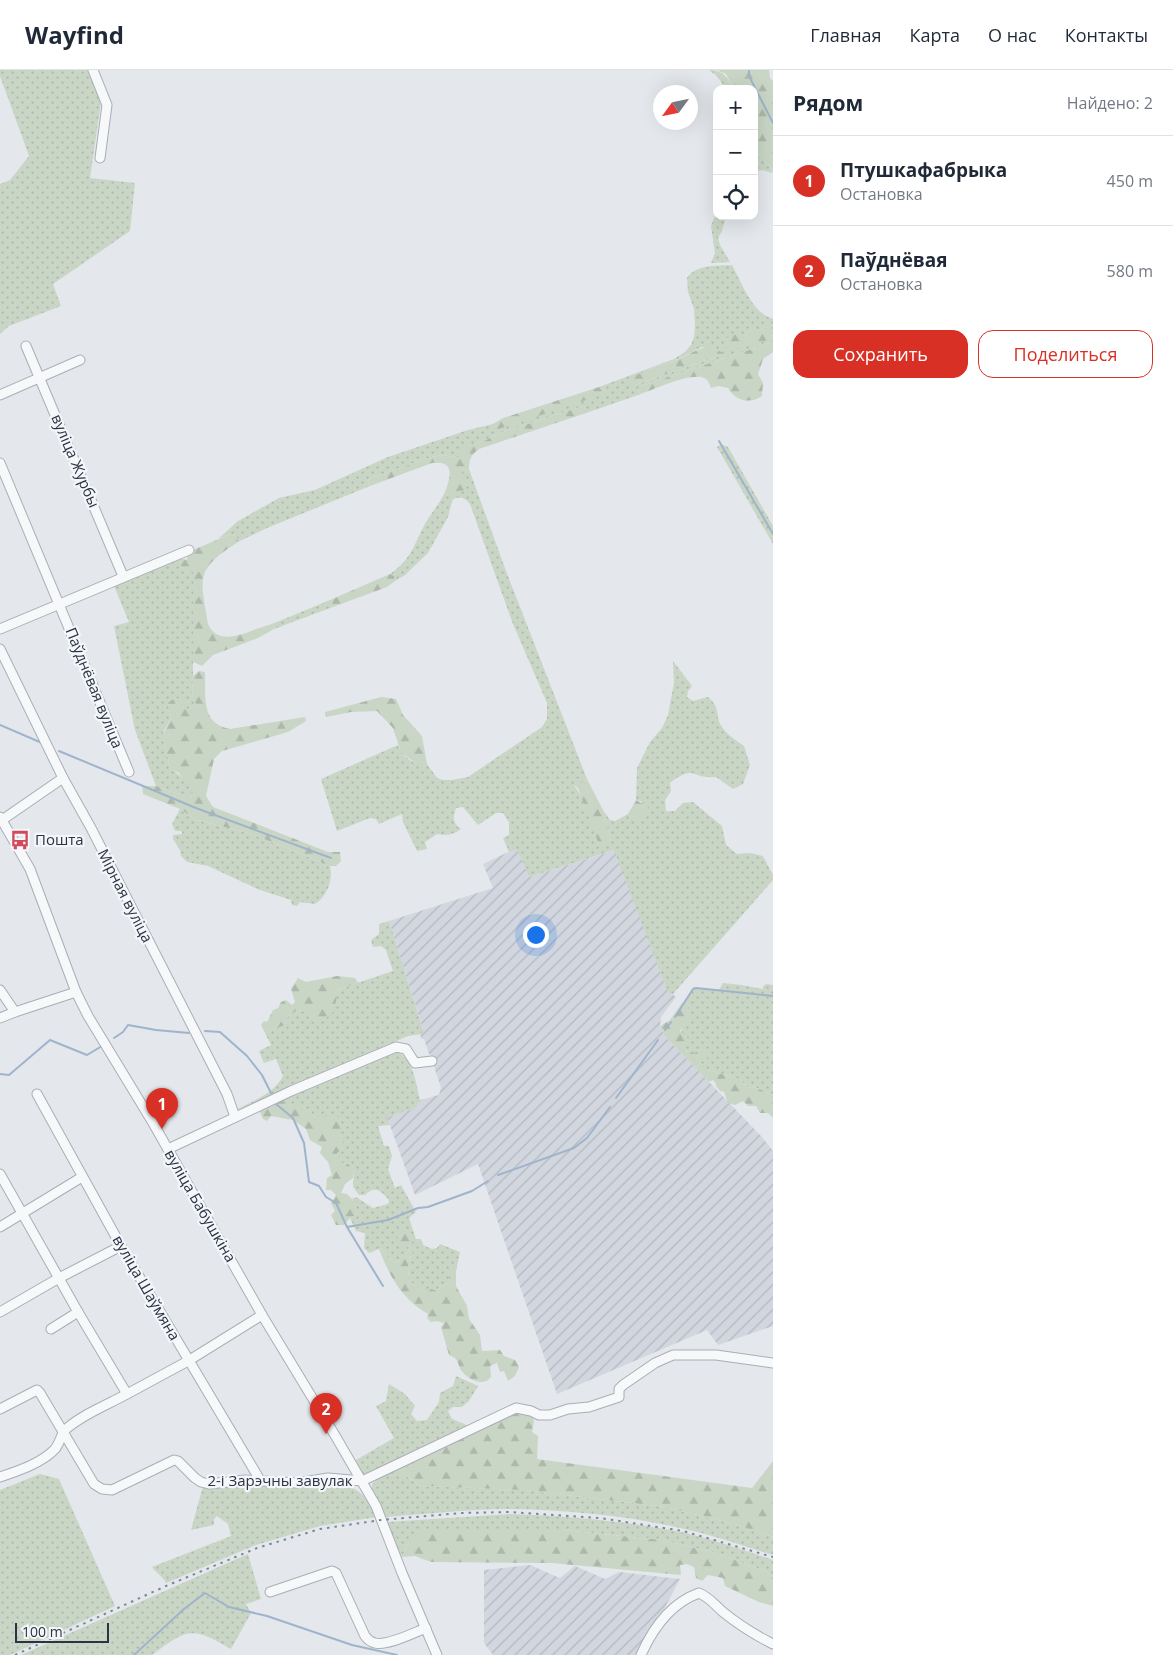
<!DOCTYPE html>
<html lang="ru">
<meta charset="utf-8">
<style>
body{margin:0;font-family:"Open Sans",sans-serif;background:#f6f6f7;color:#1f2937}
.controls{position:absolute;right:15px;top:15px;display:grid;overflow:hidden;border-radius:10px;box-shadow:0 5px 20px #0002}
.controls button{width:45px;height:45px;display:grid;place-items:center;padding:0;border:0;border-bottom:1px solid #e0e1e3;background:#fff;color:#1f2937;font:25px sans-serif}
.compass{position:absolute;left:653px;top:15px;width:45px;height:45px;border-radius:50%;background:#fff;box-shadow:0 5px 20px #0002;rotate:237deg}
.scale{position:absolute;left:15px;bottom:12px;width:94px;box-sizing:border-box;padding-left:5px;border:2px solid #2b3445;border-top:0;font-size:14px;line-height:18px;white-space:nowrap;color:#2b3445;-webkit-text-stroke:4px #f4f6f9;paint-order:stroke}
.you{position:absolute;left:535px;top:864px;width:18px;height:18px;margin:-12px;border:4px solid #fff;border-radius:50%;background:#1a73e8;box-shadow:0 0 0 8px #1a73e833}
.badge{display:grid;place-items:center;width:32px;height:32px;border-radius:50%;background:#d93025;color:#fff;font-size:16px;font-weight:700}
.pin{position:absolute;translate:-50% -41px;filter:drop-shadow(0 1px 2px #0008)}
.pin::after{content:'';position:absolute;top:26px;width:18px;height:15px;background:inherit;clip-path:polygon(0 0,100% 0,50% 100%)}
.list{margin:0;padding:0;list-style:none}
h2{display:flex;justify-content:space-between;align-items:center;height:65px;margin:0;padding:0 20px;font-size:21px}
h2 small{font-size:16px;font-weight:400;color:#747a83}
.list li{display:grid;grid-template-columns:32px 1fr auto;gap:15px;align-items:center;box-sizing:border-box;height:90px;padding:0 20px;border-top:1px solid #e0e1e3}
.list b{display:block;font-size:19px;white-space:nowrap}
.list p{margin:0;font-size:16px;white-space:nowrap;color:#747a83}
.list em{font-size:16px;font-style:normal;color:#747a83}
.actions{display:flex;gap:10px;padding:15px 20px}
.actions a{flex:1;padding:11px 0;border:1px solid #d93025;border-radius:15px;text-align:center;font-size:18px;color:#d93025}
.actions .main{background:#d93025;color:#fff}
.icon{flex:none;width:28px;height:28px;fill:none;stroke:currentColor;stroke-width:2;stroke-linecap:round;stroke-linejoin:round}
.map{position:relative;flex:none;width:773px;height:1585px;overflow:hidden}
header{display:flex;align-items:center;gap:30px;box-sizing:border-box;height:70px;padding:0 25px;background:#fff;border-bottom:1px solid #e0e1e3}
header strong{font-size:24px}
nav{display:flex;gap:28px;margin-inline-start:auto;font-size:18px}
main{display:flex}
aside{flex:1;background:#fff}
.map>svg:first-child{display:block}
</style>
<header>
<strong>Wayfind</strong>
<nav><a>Главная</a><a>Карта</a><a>О нас</a><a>Контакты</a></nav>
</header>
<main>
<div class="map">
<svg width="773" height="1585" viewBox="0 0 773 1585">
<defs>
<pattern id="industrial-furrows" width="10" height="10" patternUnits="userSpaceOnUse" patternTransform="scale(1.25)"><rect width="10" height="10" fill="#d2d6de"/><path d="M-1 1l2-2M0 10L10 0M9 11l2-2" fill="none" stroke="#b4b8c0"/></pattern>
<pattern id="grass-dots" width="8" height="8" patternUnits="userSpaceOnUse" patternTransform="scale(1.25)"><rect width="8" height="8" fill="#c9d6c5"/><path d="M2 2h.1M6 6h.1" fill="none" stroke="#adb8ab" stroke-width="1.8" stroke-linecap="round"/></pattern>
<pattern id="forest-firs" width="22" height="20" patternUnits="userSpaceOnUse" patternTransform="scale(1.25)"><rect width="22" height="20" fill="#c9d6c5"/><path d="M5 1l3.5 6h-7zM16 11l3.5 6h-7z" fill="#adb8ab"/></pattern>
</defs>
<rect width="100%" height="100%" fill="#e4e7ec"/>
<!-- industrial -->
<g fill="url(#industrial-furrows)">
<path d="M517,778L529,807L615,780L669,925L671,923L676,927L661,947L660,956L664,965L761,1066L773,1081V1256L718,1275L707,1260L557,1324L478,1094L415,1125L387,1047L416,1038L420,1030L439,1025L441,1018L430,984H429L424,969H422L420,965L422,964L423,959L389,851L493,818L483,794Z"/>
<path d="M530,1495L560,1508L575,1496L605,1509L619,1502L680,1509L640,1585H493L484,1573V1500Z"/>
</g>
<!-- grass -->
<g fill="url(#grass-dots)" fill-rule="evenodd">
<path d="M0,0H89L101,32L90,108L135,113L130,161L53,214L61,236L9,256L0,264V114L10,110L29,86L0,6Z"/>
<path d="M709,0C723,0 727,7 734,19H726L717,6Z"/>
<path d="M754,71L757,84L770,96L772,103L762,100L754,102Z"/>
<path d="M717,141V146H726L722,161L718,168L720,175L730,192L711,193L715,183L711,156Z"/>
<path d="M732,195C742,213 752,243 773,249V254L760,260L749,262L744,267L726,268L768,270L773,265V272L639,317L638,321L641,324L586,343V339L583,336L497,364C481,375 474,369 460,388L443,385L431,387L369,409L368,413L370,416L267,458L238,472L237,467L231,464L218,469L238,451L279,428L315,420L388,387L468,360L493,354V358L605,321L599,317L674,289L685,282L691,275L694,267L695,256L694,239L688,222L687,208C696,194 717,196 732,195ZM702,277L722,284L719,286L635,315L650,299L674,291Z"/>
<path d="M721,374L728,377L773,456V474L717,377Z"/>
<path d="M469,399L506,501L587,709L582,713L574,715L611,771L603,740L610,750L615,751L628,744L631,748L643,732L636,730L637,698L650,672L662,658L668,645L674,613L673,591L692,616L688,621L687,627L693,631L708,627C722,639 714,645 722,657C727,665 736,670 744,676L750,695L743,714L733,719L716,707C692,710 696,693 670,713L671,721L665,730L666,741H675L683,733L693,732L722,756L726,775L737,784L750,783L763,786L773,805V810L673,924L671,923L669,925L614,780L529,807L517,779L509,782L503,768L509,765V752L503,743H496L478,755L463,737L456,738C453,747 452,753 461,759C453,765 447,766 437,764L425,772L427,779L417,781L403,752L402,744L379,754L376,749L370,748L337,761L321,709L398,675C402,685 415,698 427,694L437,708L443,710H452L468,707L542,657L547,649V633L513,554L470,434C465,428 463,427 455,428L452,431L448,447L428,483L405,505L395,511L394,506L390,504C412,489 414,474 426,452C432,442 440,433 445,422L449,425L461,401Z"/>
<path d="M174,490L193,502V606L192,629L196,634L188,640L174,628L168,633L171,648L163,662L170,699C183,705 183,712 194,720L191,728L156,716L135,660L114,556L129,552L114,516Z"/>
<path d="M330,530V534L333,537L274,559L272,554Z"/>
<path d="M180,739L197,750L252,764L330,796C333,810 328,825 315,834L300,832L297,836L292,835L291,830L260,820L208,796L187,792L181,786L180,780L173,769V765L182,764V762L181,761H175L172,754Z"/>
<path d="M389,851L423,960L422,964L408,966L239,1040L238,1039C255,1030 274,1023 283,1006L276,989L264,993L259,981L271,975L265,963L285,955L288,946L298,940L332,943L339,919L393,901L386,880L381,876L373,877L371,870L379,864V854Z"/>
<path d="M723,913L741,915L763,919V916L766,914L773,915V1025L757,1018L747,1017L739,1009L708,1000L700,992L702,979L693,985C674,975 682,950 689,935L685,931L693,919L696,918L719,920Z"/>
<path d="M398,982C414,991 416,1014 420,1030L416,1038L387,1047L390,1055L378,1056L384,1076H389L392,1086L388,1099L395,1118L401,1115L416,1142L409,1148L416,1169H421L423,1175L432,1179L437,1178L440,1174L460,1182L456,1201H448L449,1212L444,1216L439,1217L437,1221L426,1223L408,1210L409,1199L407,1190L411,1187L409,1178L408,1182L401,1188V1191L394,1192L388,1188L381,1178L369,1183L364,1178L365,1163L356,1161L350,1148L358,1144L352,1129L356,1127L373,1138L388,1134L389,1130C381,1121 375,1115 365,1125H359L353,1117L354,1099L348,1094L339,1093L337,1083L344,1078L340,1065L321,1048L314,1046C308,1038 301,1036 292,1036L290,1026L386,983Z"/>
<path d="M456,1306L478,1316L469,1331L462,1337H453L448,1341L452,1349L469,1356L366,1405L363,1404L356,1390L394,1368L376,1336L386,1331L389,1314L405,1324L415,1336L411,1344L417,1351L427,1350L439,1332L440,1323L453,1316Z"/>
<path d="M417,1389V1394L399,1401L421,1416L524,1420L665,1437L738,1455L773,1467V1485C744,1476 715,1466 685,1459C629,1446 569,1440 511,1439C469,1439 427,1444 386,1447L372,1422V1414L379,1407Z"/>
<path d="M40,1404L59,1409L115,1536L10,1585H0V1420Z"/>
<path d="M336,1411C361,1420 365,1424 377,1447L320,1456L256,1475L166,1513C163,1506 157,1504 152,1497L231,1466L228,1454L217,1446L214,1449V1455L191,1460L203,1416L245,1412Z"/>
<path d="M510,1444C568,1446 625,1451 681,1462C712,1469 743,1480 773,1490V1507L767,1502L720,1484L662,1470L563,1460L410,1469L402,1487L396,1475L387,1452Z"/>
<path d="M248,1484L261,1529L246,1534L251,1543L231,1579C193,1556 187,1558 152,1585H21Z"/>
</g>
<!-- forest -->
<g fill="url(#forest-firs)">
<path d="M717,0H769L770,8L773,11V103L770,96L757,84L754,71V19H734L726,4Z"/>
<path d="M773,254V265L768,270L728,281L724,272L726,268L737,264L744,267L749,262L760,260Z"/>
<path d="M773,272V282L763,289L758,304L763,313L762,326C750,335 734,330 728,318L719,316L711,318C709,314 709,310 704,308C691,302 655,319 641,324L638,321L639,317Z"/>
<path d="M713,276L723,284L719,286L635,315H628L627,311C641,301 657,297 674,291C687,286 699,277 713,276Z"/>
<path d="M599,317L605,321L604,324L496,360L493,358V354L503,348Z"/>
<path d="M583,336L586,339V343L479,379C471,385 469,389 469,399L462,401L466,420L457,421L455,425H449L445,422C451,406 455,390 432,393L370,416L368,413L369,409L431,387L443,385L460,388L461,378C472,375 487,371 497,364Z"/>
<path d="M231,464L237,467L238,472C195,500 200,506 208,554C220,580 251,559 272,554L274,559L258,568L213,585L202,596L193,592V502L183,500L174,490L178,488L187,490L188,482Z"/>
<path d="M390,504L394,506L395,511L387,517L333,537L330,534V530Z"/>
<path d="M199,601L205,602C206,626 200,654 230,659L305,647L306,651L288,662L222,681L214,689L206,726L213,737L328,782H340L341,791L336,796H330L252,764L197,750L180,739L143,724L142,716H156L191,728L193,720L185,714L179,703L170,699L163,664L171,648L168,633L174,628L182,629L188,640L196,634L192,629L193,606Z"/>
<path d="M381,627L396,629L403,645L422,666L427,694L422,696L415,693L401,682L393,658L377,641L351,642L326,647L325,642Z"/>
<path d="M587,709L603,740L611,771L606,775H599L578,718L574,715L576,711H579L582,713Z"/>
<path d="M636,730L648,737V743L639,749L631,748L628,744Z"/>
<path d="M337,906L355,908L358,913L339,919C333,940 337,947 312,952L306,942L298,940L288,946L285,955L265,963L261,955L264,951L267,952L273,940L278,938L281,932L286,930L292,935L295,932L291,919L298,908L306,912Z"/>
<path d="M685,931L689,935L686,942L691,947V953L687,956L683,955L680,961L687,965L688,971L684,976L687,981L693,984L702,979L707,980L709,985L706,990L700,992L708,1000L739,1009L747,1017L757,1018L773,1025V1048L768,1043H760L756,1036H748L743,1031L735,1035L728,1033L724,1022L720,1021L716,1016V1014L713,1010L709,1012L664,965L660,956L670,950L682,933Z"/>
<path d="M290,1026L292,1035C301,1036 308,1038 314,1046L321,1048L330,1044L338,1047L344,1058L340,1065L345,1078L337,1083L339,1092L348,1094L354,1099L353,1108L345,1114L341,1123L347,1124L352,1129L358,1144L350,1148L344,1155H336L331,1145L335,1141L331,1133L336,1125L331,1120H326L327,1108L332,1105L328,1092L320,1083L322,1077L310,1070L306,1059L293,1050L271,1046L267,1051L263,1049L259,1040Z"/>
<path d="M402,1161L409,1164C413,1174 417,1183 407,1190L409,1199L408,1210L426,1223L431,1219L437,1221L439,1217L444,1216L449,1212L448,1200L456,1201V1216L467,1236L469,1249L480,1265L482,1281L500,1280L504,1286L515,1290L519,1297L515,1306L508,1311L504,1301L500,1302L497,1293L490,1296L491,1307C483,1318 467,1309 461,1300C459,1297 458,1292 456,1289C454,1287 451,1286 449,1285L441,1257L444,1253L436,1251L431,1252L427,1248L428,1244C401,1228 390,1207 379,1179L381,1178L388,1188L394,1192L401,1191L400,1188L408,1182L409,1178L400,1174L397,1167Z"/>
<path d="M517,1341L532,1346L534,1351L532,1362L538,1366L537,1389L752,1418L773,1391V1467L738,1455L665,1437L524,1420L421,1416L407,1406L402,1405L399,1401L416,1394L417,1389Z"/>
<path d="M422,1460H563L662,1470L720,1484L767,1502L773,1507V1536L759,1532L725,1516L723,1508L708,1505L702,1511L696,1508L694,1497L687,1494L680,1495L681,1505L552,1493L431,1492L415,1486L402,1487L410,1469Z"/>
</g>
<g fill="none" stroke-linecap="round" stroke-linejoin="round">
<!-- stream -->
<g stroke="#9fb4cc" stroke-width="2">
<path d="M749,0V6L773,53"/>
<path d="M719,371L773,464"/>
<path d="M0,655L42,673"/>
<path d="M59,681L196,738L331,788"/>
<path d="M675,947L693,919L696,918L773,926"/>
<path d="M665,960L671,952"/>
<path d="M205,961L220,962L247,986L262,1005L271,1023"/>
<path d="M114,968L123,962L128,955L156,960L189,963"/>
<path d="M0,1004L9,1005L50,970L87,985L102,976"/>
<path d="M616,1028L658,970"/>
<path d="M276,1034L293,1048L304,1073L309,1112L319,1116L326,1127L336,1133L347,1157L383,1216"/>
<path d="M498,1105L574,1078L587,1068L610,1037"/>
<path d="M347,1157L388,1150L418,1138L428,1137L472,1121L488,1111"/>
<path d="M134,1585L184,1539L205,1523L229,1537L267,1546L352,1575L397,1585"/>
</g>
<defs>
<g id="minor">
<path d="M93,0L107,35L100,88"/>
<path d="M26,276L123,506"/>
<path d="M0,325L80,290"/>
<path d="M0,393L129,702"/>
<path d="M0,559L189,480"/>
<path d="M0,579L63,708L91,758L227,1024L235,1047"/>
<path d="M0,747L30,799L76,922L88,946L153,1053L262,1245L336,1367L376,1436L402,1503L437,1585"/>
<path d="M2,750L63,708"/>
<path d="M0,920L15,942L76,922"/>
<path d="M0,948L15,942"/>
<path d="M37,1024L121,1176L260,1410"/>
<path d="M168,1079L291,1021L396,977L406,979L415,993L432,991"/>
<path d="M0,1104L78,1242L127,1324L188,1291L262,1245"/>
<path d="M0,1157L82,1107"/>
<path d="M0,1242L59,1208L121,1176"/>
<path d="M51,1259L78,1242"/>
<path d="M0,1339L37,1320L40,1323L94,1414L102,1419L112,1420L174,1390L178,1391L195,1408L201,1412L209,1414L245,1410L297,1413L328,1408L362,1411"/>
<path d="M0,1407C18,1401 42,1393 55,1379C60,1373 61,1364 66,1359C83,1344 107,1335 127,1324"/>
<path d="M362,1411L516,1338L531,1341L539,1345H550L568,1339L589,1337L619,1327V1319L623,1315L655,1293L673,1285H716L773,1293"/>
<path d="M270,1522L332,1501L336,1503L365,1566C368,1570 370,1572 375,1573C388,1576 413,1563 426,1558"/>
<path d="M641,1585C653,1558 671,1533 699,1523C709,1527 715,1535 723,1542C739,1555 755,1565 773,1574"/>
</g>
</defs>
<!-- minor casing -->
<use href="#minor" stroke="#a9aeb7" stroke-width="11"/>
<!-- minor -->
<use href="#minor" stroke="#f7f8fa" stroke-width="9"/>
<!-- rail -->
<path stroke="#7d8696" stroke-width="2" stroke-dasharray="2.5 5" stroke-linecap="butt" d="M15,1585L166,1516L257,1478L320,1459L381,1450L461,1443L510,1442L600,1448L683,1461L773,1487"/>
</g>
<!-- icons -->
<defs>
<symbol id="bus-bare" viewBox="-9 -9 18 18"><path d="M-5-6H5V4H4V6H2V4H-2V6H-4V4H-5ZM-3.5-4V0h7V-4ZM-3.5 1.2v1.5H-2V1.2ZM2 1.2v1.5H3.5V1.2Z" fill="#d1495b" stroke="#f4f6f9" stroke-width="2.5" paint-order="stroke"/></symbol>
</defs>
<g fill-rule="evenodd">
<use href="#bus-bare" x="6" y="756" width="28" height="28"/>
</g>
<g text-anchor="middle" stroke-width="4.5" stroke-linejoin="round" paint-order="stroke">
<!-- street labels -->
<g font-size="15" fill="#2b3445" stroke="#f4f6f9">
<text transform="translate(75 391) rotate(67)" y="5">вуліца Журбы</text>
<text transform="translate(94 618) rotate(68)" y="5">Паўднёвая вуліца</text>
<text transform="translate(125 826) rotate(63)" y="5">Мірная вуліца</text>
<text transform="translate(200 1136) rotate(60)" y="5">вуліца Бабушкіна</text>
<text transform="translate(146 1218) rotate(60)" y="5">вуліца Шаўмяна</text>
<text x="280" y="1416">2-і Зарэчны завулак</text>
</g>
<!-- poi labels -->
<g font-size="15" fill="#2b3445" stroke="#f4f6f9" text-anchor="start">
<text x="35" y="775">Пошта</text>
</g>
</g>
</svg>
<div class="controls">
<button>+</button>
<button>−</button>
<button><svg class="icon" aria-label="locate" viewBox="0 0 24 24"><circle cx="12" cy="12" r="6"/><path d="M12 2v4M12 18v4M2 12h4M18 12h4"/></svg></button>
</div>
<svg class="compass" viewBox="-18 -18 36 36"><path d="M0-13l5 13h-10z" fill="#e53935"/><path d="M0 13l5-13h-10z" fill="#747a83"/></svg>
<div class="scale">100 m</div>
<div class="you"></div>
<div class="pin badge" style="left:162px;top:1059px">1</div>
<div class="pin badge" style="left:326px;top:1364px">2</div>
</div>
<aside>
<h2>Рядом<small>Найдено: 2</small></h2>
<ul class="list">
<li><span class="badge">1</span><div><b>Птушкафабрыка</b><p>Остановка</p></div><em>450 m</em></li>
<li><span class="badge">2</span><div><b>Паўднёвая</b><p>Остановка</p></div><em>580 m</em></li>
</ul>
<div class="actions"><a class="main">Сохранить</a><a>Поделиться</a></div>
</aside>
</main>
